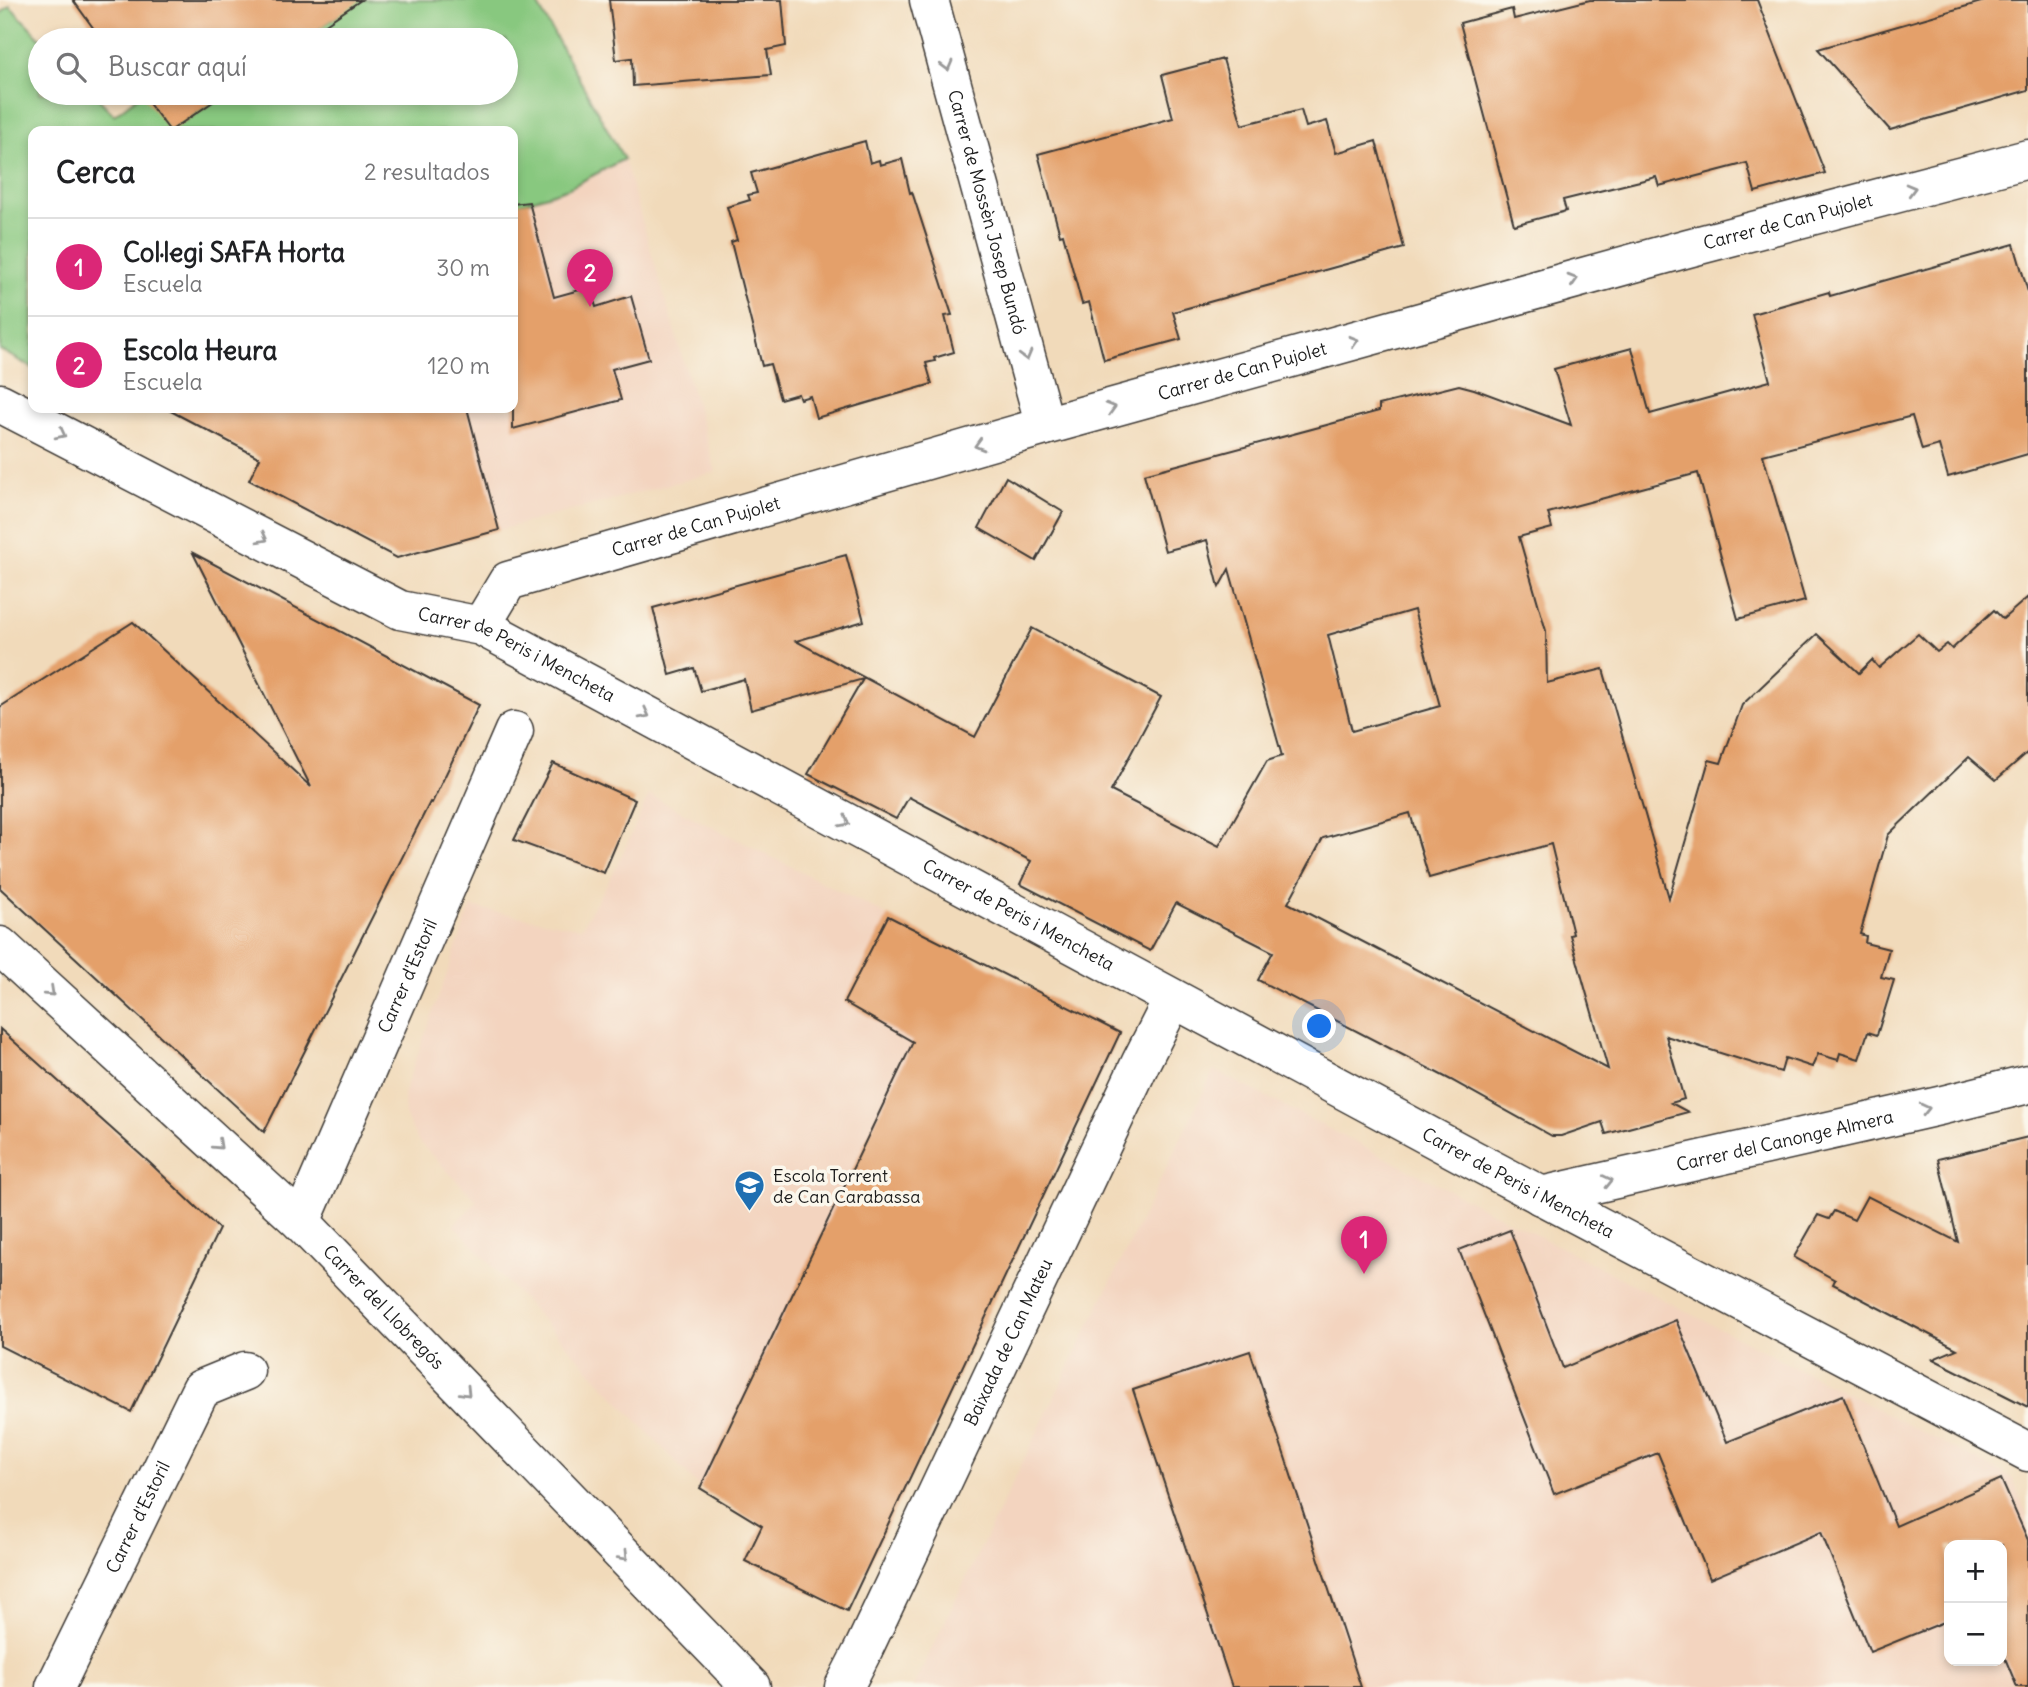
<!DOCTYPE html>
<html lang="es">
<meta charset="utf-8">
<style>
body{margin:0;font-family:Delius,sans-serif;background:#f2f2f2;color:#202124}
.controls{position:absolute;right:21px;bottom:21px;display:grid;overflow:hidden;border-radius:14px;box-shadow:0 4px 10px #0003}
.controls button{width:63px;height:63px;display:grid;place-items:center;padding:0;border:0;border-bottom:2px solid #e0e0e0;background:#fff;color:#202124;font:35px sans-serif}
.you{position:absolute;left:1320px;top:1027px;width:24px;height:24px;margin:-18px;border:5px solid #fff;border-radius:50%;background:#1a73e8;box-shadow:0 0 0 10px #1a73e833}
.badge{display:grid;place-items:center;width:46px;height:46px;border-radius:50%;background:#db2777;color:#fff;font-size:23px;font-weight:700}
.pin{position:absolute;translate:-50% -58px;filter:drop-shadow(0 2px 4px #0008)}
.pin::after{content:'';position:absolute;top:37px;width:24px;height:21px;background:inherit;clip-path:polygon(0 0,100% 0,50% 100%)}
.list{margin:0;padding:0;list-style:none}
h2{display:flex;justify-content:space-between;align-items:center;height:91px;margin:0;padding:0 28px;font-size:30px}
h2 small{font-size:23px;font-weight:400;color:#757577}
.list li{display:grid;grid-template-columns:46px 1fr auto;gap:21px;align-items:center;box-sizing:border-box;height:98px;padding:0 28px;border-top:2px solid #e0e0e0}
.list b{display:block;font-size:26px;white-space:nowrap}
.list p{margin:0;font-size:23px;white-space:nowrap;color:#757577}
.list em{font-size:23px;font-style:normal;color:#757577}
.icon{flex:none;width:38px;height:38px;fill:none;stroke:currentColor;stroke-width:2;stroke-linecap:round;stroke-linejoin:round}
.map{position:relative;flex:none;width:2028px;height:1687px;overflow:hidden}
.search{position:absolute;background:#fff;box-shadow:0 4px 10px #0003;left:28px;top:28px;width:490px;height:77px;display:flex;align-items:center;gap:18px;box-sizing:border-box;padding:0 24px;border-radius:38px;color:#757577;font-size:26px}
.panel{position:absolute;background:#fff;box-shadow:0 4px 10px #0003;left:28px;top:126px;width:490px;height:287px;border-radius:14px}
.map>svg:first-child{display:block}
</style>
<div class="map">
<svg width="2028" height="1687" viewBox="0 0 2028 1687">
<rect width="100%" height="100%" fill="#fbf7ec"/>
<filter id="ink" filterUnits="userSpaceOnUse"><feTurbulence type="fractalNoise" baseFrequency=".0143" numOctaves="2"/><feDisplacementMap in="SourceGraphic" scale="14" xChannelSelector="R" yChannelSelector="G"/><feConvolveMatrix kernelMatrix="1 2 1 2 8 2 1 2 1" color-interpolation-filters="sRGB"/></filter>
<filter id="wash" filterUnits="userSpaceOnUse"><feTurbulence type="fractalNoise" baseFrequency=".00686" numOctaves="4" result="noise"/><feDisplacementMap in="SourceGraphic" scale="28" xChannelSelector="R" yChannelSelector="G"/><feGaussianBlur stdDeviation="1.57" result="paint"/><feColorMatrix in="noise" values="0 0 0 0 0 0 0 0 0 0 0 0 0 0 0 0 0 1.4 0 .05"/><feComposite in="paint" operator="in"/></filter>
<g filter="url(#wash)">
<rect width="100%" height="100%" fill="#f1daba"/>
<!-- built -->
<g fill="#f3d4bf" fill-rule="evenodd">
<path d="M624,159L716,472L499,530L467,408H513V206L569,188Z"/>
<path d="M649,795L1120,1033L847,1611L745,1561L762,1526L700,1488L454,1225L477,1201L418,1141L405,1115L404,1092L471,907L581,928L616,868Z"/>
<path d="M1214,1070L2012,1478L2028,1517V1687H913ZM1949,1545H2002V1661H1949Z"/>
</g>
<!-- garden -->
<path fill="#88c87f" stroke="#52724e" stroke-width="2" d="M327,0H535L624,159L569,188L513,206V131H33V368L0,350V14L10,6L42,40L40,93H93L114,115L143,93H161L185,121L226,93H506V40H302L339,15Z"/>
<g id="blocks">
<!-- building -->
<g fill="#e4a06b" fill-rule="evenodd">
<path d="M73,0H361L302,40H102Z"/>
<path d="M609,0H782L786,46L767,50L771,75L633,86L632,58L616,60Z"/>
<path d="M1590,0H1757L1825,173L1755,192L1747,163L1659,186L1656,177L1563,200L1566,211L1514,225L1460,23L1512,9L1514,19Z"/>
<path d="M1988,0H2028V90L1890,130L1818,49Z"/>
<path d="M1223,59L1242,125L1301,110L1306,127L1327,121L1336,153L1376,141L1404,248L1173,312L1181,339L1104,360L1089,302L1082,304L1063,234L1060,235L1038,154L1173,118L1162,75Z"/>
<path d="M141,93H226L170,131Z"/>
<path d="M865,141L870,163L879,160L880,165L902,159L910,193L912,192L952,315L945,316L954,352L934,358L935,361L926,363L932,384L816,418L810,396L800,399L798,394L780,399L770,364L762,366L731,242L737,240L727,207L750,200L748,195L757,193L751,173Z"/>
<path d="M529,202L554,297L590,287L596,307L631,296L649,359L612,369L621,400L513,429V204Z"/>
<path d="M2014,244L2028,292V454L1948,477L1939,445L1922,450L1912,416L1763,455L1805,601L1738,619L1698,473L1548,513L1552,528L1519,537L1546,631L1547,683L1603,669L1669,898L1709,760L1721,763L1742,705L1817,634L1859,673L1872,660L1879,668L1918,634L1937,652L1947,644L1952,649L1994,610L2003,619L2028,597V752L1996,780L1969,757L1888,835L1860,934L1866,936L1865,943L1889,949L1881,977L1894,980L1877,1035L1868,1032L1859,1059L1840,1053L1838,1060L1818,1054L1812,1067L1785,1058L1781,1072L1666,1036L1684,1099L1671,1103L1688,1112L1606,1134L1602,1122L1561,1136H1552L1451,1080L1258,980L1273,952L1176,903L1150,951L1020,884L1031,861L909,797L896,819L808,774L863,679L751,710L744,679L701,691L694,668L670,675L653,608L846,555L864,621L796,641L975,737L1032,628L1161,697L1111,791L1219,846L1267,761L1282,756L1229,569L1219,587L1207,540L1165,551L1144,474L1379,411V405L1459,385L1474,389L1571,425L1554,369L1632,348L1650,414L1770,381L1752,314L1829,292L1830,296ZM1414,610L1440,706L1352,731L1328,635ZM1410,813L1429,878L1551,844L1573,934L1570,935L1608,1069L1288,903L1323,838Z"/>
<path d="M165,408H467L499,530L397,558L249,480L260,458Z"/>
<path d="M1006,477L1063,512L1036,561L979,528Z"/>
<path d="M193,553L479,705L432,803L430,802L264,1132L0,888V707L133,622L311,787Z"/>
<path d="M553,763L635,800L604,873L514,840Z"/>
<path d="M888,916L1120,1033L847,1611L745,1561L762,1526L700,1488L913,1042L844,1002Z"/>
<path d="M0,1029L151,1164L219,1229L131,1412L0,1346Z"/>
<path d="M2028,1137V1407L1933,1359L1957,1349L1833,1284L1835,1280L1794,1257L1818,1215L1829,1219L1834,1211L1854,1220L1867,1196L1958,1242L1938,1159Z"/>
<path d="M1510,1230L1563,1368L1676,1320L1727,1442L1843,1395L1896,1526L2001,1479L2028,1540V1687H2017L2002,1651V1545H1949V1620L1870,1652L1821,1532L1710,1579L1658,1453L1554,1494L1459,1250Z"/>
<path d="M1250,1351L1361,1687H1232L1133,1390Z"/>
</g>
</g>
</g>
<g filter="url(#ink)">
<use href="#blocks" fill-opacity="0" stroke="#3c3834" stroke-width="2"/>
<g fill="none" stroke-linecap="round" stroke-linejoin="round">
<defs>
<g id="minor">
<path id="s1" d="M929,0L1045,426"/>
<path id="s2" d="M0,403L400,610L481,626L1485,1166L2028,1452"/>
<path id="s3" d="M481,626L508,581L1045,426L1688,248L2028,159"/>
<path id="s4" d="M0,946L301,1222L751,1687"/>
<path id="s5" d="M1541,1196L1939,1106L2028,1084"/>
<path id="s6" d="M301,1222L514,731"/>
<path id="s7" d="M55,1687L201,1389L245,1371"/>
<path id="s8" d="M844,1687L864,1648L1141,1062L1173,999"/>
</g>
</defs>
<!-- minor casing -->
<use href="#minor" stroke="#3c3834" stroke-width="41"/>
<!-- minor -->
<use href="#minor" stroke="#fff" stroke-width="38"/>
</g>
<!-- one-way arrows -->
<defs><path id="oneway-chevron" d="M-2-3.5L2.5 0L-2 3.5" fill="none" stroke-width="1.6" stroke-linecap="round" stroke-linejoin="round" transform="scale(1.75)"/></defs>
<g stroke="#999">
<use href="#oneway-chevron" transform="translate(947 66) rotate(75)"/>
<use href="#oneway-chevron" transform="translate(1911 189) rotate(-15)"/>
<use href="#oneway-chevron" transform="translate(1573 280) rotate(-16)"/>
<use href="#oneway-chevron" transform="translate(1354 341) rotate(-16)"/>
<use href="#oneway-chevron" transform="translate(1026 356) rotate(75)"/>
<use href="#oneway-chevron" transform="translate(1111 408) rotate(-16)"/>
<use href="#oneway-chevron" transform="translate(61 434) rotate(27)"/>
<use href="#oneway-chevron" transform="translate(979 445) rotate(164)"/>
<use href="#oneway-chevron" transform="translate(263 538) rotate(28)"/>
<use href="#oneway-chevron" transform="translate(645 714) rotate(28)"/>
<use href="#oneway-chevron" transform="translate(845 822) rotate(28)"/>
<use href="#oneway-chevron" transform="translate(50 992) rotate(43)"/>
<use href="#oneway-chevron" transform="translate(1925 1109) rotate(-13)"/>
<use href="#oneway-chevron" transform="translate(218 1145) rotate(43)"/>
<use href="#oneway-chevron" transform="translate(1608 1181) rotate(-13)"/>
<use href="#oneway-chevron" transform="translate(466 1392) rotate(46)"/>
<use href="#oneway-chevron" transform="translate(624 1556) rotate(46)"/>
</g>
</g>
<!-- icons -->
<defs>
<symbol id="school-pin" viewBox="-11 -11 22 30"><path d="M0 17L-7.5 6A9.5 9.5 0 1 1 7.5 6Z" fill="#1f6fb2" stroke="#fbf7ec"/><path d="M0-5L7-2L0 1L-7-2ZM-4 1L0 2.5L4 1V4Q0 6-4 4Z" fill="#fff"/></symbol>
</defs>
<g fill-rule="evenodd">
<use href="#school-pin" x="732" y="1168" width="35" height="47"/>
</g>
<g text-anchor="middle" stroke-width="7" stroke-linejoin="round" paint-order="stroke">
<!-- street labels -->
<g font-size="18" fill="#1c1c1c" stroke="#fbf7ec">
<text dy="6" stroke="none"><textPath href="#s1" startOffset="220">Carrer de Mossèn Josep Bundó</textPath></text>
<text dy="6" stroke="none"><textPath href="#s3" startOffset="1382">Carrer de Can Pujolet</textPath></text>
<text dy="6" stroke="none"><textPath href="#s3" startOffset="816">Carrer de Can Pujolet</textPath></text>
<text dy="6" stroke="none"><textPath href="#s3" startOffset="248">Carrer de Can Pujolet</textPath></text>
<text dy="6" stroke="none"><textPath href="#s2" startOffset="576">Carrer de Peris i Mencheta</textPath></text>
<text dy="6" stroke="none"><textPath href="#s2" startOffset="1143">Carrer de Peris i Mencheta</textPath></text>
<text dy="6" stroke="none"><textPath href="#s6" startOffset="268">Carrer d'Estoril</textPath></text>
<text dy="6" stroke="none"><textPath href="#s5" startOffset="250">Carrer del Canonge Almera</textPath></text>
<text dy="6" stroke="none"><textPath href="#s2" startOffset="1710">Carrer de Peris i Mencheta</textPath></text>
<text dy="6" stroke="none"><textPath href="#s4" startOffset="527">Carrer del Llobregós</textPath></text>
<text dy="6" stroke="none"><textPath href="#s8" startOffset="382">Baixada de Can Mateu</textPath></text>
<text dy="6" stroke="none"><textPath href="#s7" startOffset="189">Carrer d'Estoril</textPath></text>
</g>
<!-- poi labels -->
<g font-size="18" fill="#1c1c1c" stroke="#fbf7ec" text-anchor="start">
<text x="773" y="1182">Escola Torrent<tspan x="773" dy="21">de Can Carabassa</tspan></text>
</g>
</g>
</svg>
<div class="controls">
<button>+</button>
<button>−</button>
</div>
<div class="you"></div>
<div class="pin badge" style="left:1364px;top:1274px">1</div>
<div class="pin badge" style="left:590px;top:307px">2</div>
<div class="search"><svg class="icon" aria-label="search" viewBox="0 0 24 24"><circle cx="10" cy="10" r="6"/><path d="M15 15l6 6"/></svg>Buscar aquí</div>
<section class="panel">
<h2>Cerca<small>2 resultados</small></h2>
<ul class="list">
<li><span class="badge">1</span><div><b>Col·legi SAFA Horta</b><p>Escuela</p></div><em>30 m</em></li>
<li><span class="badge">2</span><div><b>Escola Heura</b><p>Escuela</p></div><em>120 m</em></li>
</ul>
</section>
</div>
